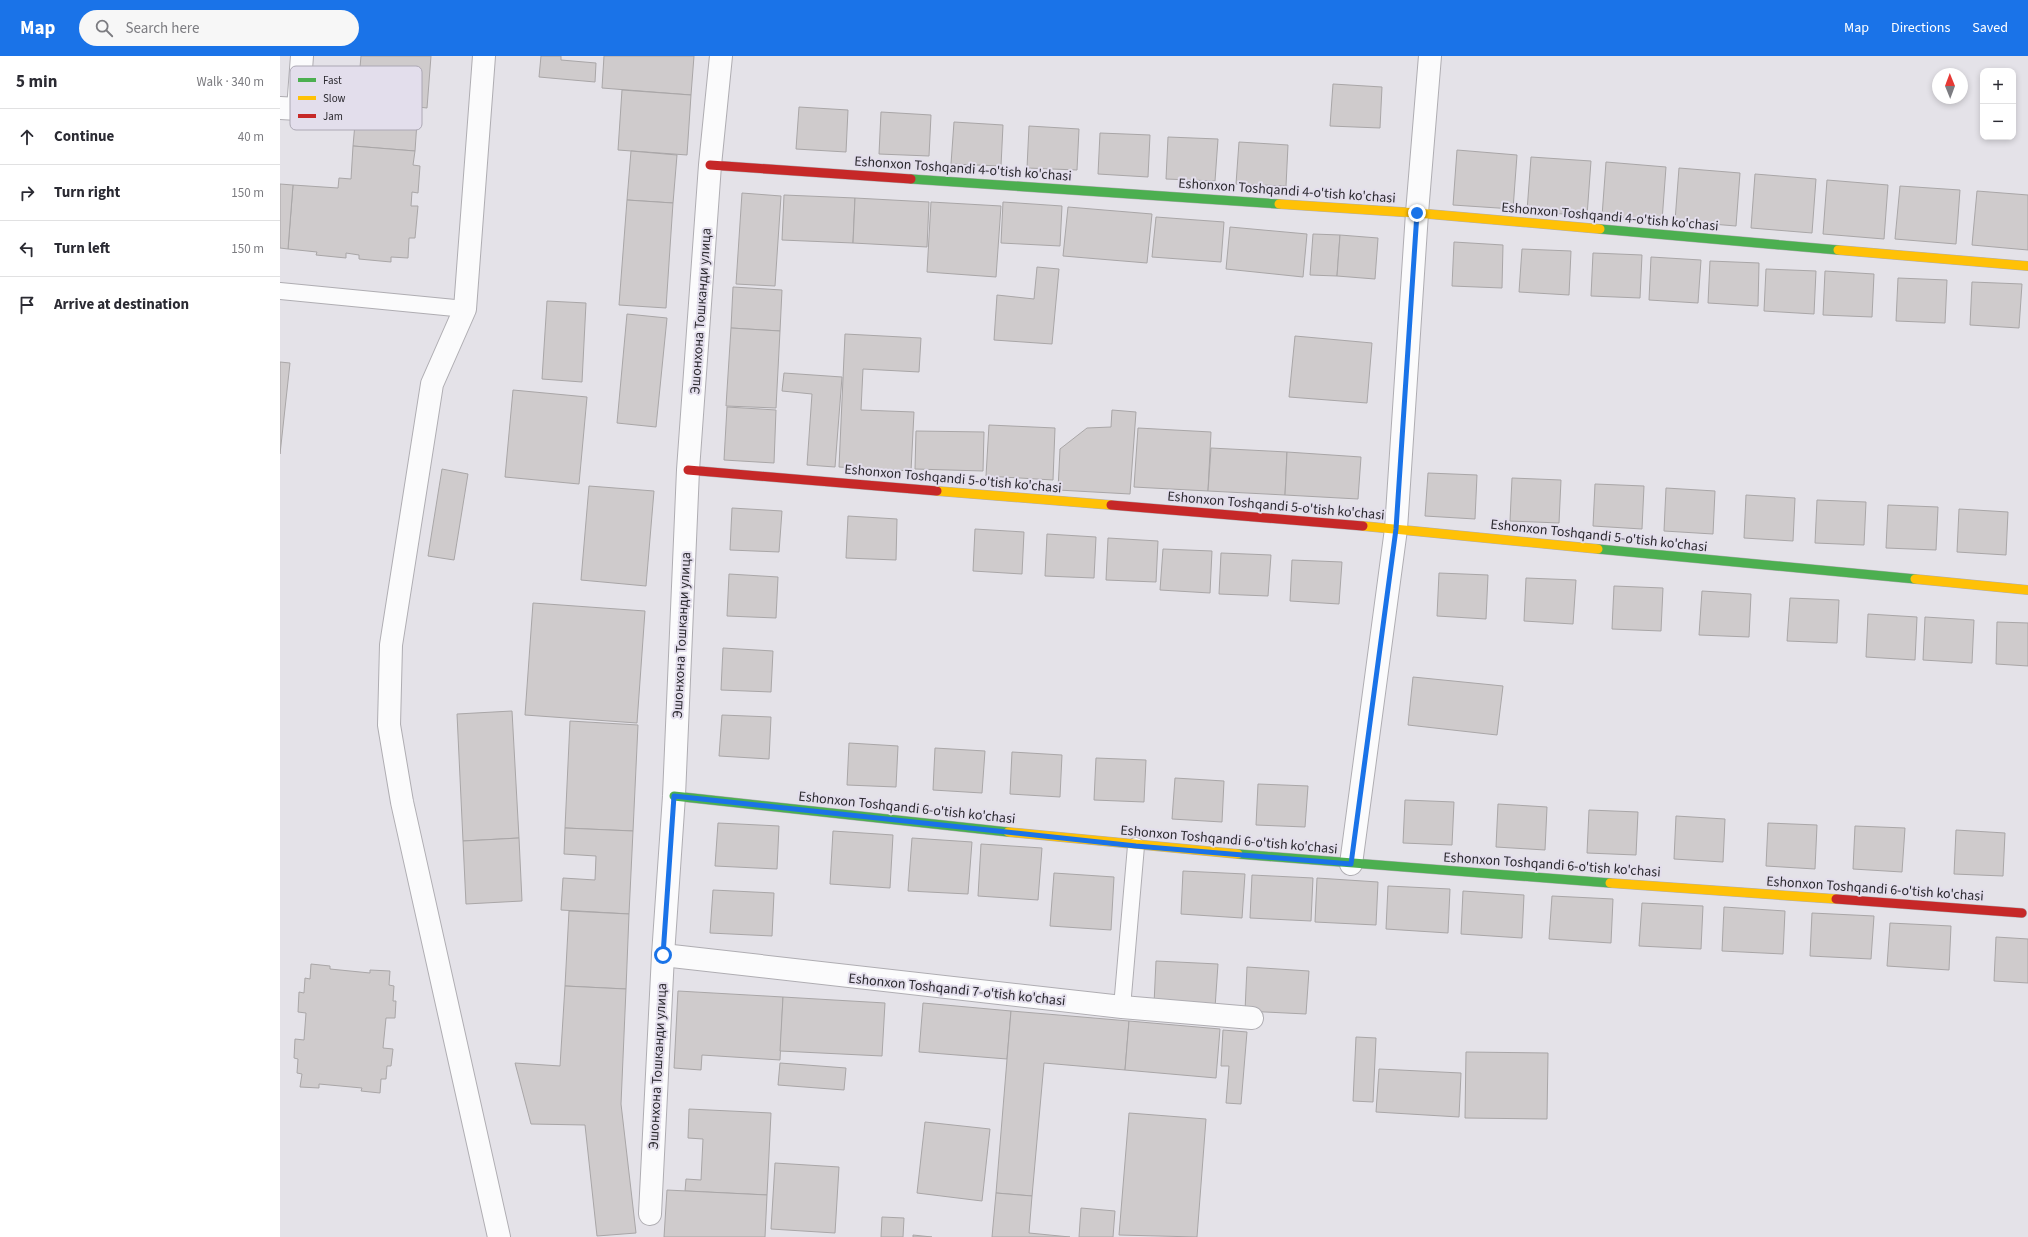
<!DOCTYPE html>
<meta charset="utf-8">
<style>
body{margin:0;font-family:"Source Sans 3",sans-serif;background:#f7f7f7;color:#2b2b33}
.controls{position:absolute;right:12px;top:12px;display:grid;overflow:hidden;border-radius:8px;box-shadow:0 2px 6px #0003}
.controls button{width:36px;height:36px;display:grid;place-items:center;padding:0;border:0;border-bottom:1px solid #e1e1e2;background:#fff;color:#2b2b33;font:20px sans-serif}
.compass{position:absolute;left:1652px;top:12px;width:36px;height:36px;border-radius:50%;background:#fff;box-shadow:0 2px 6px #0003;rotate:359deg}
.stop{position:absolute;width:12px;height:12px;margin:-9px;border:3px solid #1a73e8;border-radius:50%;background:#fff}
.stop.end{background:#1a73e8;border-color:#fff;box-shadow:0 1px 4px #0008}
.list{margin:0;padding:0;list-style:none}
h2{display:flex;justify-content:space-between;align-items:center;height:52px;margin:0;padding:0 16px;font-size:17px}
h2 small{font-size:13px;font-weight:400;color:#7c7c81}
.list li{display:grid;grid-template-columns:26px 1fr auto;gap:12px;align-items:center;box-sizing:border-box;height:56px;padding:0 16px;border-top:1px solid #e1e1e2}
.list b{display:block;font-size:15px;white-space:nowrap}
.list em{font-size:13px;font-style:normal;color:#7c7c81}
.icon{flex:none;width:22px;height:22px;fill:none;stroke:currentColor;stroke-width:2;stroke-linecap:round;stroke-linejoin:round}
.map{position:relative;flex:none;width:1748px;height:1181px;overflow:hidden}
header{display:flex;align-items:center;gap:24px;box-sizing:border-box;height:56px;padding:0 20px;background:#1a73e8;color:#fff}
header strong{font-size:19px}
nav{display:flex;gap:22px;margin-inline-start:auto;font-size:14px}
.search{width:280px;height:36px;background:#f7f7f7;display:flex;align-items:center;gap:10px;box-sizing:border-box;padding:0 14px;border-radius:22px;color:#7c7c81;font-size:15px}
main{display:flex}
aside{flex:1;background:#fff}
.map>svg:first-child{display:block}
</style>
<header>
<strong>Map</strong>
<div class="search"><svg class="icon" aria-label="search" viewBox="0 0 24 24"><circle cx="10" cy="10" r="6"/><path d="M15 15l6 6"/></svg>Search here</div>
<nav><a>Map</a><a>Directions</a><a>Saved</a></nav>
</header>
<main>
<aside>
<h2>5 min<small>Walk · 340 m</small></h2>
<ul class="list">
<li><svg class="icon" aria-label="ahead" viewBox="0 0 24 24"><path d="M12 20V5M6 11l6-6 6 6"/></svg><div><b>Continue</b></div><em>40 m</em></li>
<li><svg class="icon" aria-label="right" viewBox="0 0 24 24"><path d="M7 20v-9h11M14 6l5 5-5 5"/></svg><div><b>Turn right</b></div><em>150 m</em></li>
<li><svg class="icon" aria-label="left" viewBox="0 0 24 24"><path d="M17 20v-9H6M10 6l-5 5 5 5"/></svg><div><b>Turn left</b></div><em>150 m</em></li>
<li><svg class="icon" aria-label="arrive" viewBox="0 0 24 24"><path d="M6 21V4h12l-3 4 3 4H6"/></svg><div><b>Arrive at destination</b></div></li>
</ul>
</aside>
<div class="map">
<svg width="1748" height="1181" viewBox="0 0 1748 1181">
<rect width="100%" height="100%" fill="#e4e2e8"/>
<!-- building -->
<g fill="#cfcbcc" stroke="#a9a6a7">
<path d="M81,0H151L147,52L138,51L135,95L73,90Z"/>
<path d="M261,0H281V4L316,7L315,26L259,21Z"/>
<path d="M324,0H414L411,39L322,32Z"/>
<path d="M1053,28L1102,31L1100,72L1050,70Z"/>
<path d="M342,34L411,39L407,99L338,94Z"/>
<path d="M519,51L568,54L566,96L516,93Z"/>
<path d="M601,56L651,59L649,100L599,98Z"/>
<path d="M674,66L723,69L721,110L671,108Z"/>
<path d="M749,70L799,73L797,114L747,112Z"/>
<path d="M820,77L870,79L868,121L818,118Z"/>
<path d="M888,81L938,83L935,125L886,123Z"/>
<path d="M959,86L1008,89L1006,130L956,128Z"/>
<path d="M73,90L135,95L133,109L140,110L138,137L132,136L131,150H138L135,182H129L128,202L111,201V206L79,203V199L66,197V202L36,199L37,196L8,193L13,129L58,132L59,122L71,123Z"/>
<path d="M1177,94L1237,99L1233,153L1173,149Z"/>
<path d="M351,95L397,99L393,147L347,144Z"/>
<path d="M1251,101L1311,105L1307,160L1247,155Z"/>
<path d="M1326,106L1386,111L1382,165L1322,160Z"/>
<path d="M1399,112L1460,117L1456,170L1395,165Z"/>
<path d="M1475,118L1536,123L1532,177L1471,172Z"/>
<path d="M1547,124L1608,129L1604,183L1543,178Z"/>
<path d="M0,128L13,129L8,193L0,192Z"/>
<path d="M1620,130L1680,134L1676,188L1615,183Z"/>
<path d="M1697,135L1748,139V194L1692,189Z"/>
<path d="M462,137L501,140L495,230L456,228Z"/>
<path d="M504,139L575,142L573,187L502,184Z"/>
<path d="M575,142L649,146L647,191L573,187Z"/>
<path d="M347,144L393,147L386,252L339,249Z"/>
<path d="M651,146L721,150L716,221L647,216Z"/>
<path d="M723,146L782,150L780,190L721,187Z"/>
<path d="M788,151L872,158L867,207L783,200Z"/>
<path d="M876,161L944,166L941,206L872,201Z"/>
<path d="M950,171L1027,178L1023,221L946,213Z"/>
<path d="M1033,178L1060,179L1057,220L1030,219Z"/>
<path d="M1060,179L1098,182L1095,223L1057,220Z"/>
<path d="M1174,186L1223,189L1222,232L1172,230Z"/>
<path d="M1242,193L1291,195L1289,239L1239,236Z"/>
<path d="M1313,197L1362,199L1360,242L1311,240Z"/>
<path d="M1371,201L1421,204L1418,247L1369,244Z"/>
<path d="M1430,205L1479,207L1478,250L1428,247Z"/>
<path d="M757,211L779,213L772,288L714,284L717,239L754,243Z"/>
<path d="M1486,213L1536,215L1534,258L1484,255Z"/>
<path d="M1545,215L1594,218L1592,261L1543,259Z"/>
<path d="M1618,222L1667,224L1665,267L1616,265Z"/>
<path d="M1692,226L1742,228L1739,272L1690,269Z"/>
<path d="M453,231L502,234L500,275L451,272Z"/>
<path d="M267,245L306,247L302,326L262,323Z"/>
<path d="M347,258L387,262L376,371L337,367Z"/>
<path d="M451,272L500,275L496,352L446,350Z"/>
<path d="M565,278L641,282L639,316L583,313L581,354L634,356L631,415L559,411Z"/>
<path d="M1015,280L1092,287L1087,347L1009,341Z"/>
<path d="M0,306L10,307L0,398Z"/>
<path d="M504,317L562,321L555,411L527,409L532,338L502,335Z"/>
<path d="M233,334L307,341L299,428L225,421Z"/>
<path d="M447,351L496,354L494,407L444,404Z"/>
<path d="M832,354L856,356L850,438L778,434L780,393L807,372L831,371Z"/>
<path d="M709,369L775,372L773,424L706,420Z"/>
<path d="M858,372L931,376L928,435L854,431Z"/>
<path d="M636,375L704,376L703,415L635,413Z"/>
<path d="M931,392L1007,396L1005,439L928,435Z"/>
<path d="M1007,396L1081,401L1078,443L1005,439Z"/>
<path d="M162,413L188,418L174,504L148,500Z"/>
<path d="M1148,417L1197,419L1195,463L1145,460Z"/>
<path d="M1232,422L1281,424L1279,467L1230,465Z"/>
<path d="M1315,428L1364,430L1362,473L1313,470Z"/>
<path d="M309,430L374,435L366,530L301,524Z"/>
<path d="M1386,432L1435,435L1433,478L1384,475Z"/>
<path d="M1466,439L1515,442L1513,485L1464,482Z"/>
<path d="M1537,444L1586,446L1584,489L1535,487Z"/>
<path d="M1608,449L1658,451L1656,494L1606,492Z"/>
<path d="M452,452L502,455L499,496L450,494Z"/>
<path d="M1679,453L1728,456L1726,499L1677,496Z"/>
<path d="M568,460L617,463L616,504L566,502Z"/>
<path d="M695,473L744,476L742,518L693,515Z"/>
<path d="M767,478L816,481L814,522L765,520Z"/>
<path d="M828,482L878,485L876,526L826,524Z"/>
<path d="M883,493L932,495L930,537L880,534Z"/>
<path d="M941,497L991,499L988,540L939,538Z"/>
<path d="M1012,504L1062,506L1059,548L1010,545Z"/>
<path d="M1159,517L1208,519L1206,563L1157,560Z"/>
<path d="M449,518L498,521L496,562L447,560Z"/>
<path d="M1246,522L1296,524L1293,568L1244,565Z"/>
<path d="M1334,530L1383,532L1381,575L1332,573Z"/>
<path d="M1422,535L1471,538L1469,581L1419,579Z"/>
<path d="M1510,542L1559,544L1557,587L1507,585Z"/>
<path d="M253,547L365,555L357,667L245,659Z"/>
<path d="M1588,558L1637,561L1635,604L1586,601Z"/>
<path d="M1645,561L1694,564L1692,607L1643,604Z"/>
<path d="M1717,566L1748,567V610L1716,608Z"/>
<path d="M443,592L493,595L491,636L441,634Z"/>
<path d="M1133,621L1223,630L1217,679L1128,669Z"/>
<path d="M232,655L239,782L183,785L177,658Z"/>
<path d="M442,659L491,661L489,703L439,700Z"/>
<path d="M290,665L358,669L353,775L285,772Z"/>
<path d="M569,687L618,690L616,731L567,729Z"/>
<path d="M655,692L705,695L702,737L653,734Z"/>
<path d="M732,696L782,699L780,741L730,738Z"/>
<path d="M816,702L866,704L864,746L814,744Z"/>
<path d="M895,722L944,725L942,766L892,763Z"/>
<path d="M978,728L1028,730L1025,771L976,769Z"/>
<path d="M1125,744L1174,746L1172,789L1123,787Z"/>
<path d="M1218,748L1267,751L1265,794L1216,791Z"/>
<path d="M1309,754L1358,756L1356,799L1307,797Z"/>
<path d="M1396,760L1445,763L1443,806L1394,803Z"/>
<path d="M438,767L499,770L497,813L435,810Z"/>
<path d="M1488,767L1537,769L1535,813L1486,810Z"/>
<path d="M1575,770L1625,772L1622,816L1573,813Z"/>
<path d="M285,772L353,775L349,858L281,854L283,822L315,824L316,800L284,798Z"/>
<path d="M1676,774L1725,777L1723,820L1674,818Z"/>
<path d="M553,775L613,779L610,832L550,828Z"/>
<path d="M239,782L242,845L186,848L183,785Z"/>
<path d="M632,782L692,786L688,838L628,835Z"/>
<path d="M701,788L762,792L758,844L698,840Z"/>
<path d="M903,815L965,818L962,862L901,858Z"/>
<path d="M774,817L834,821L831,874L770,870Z"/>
<path d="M972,819L1033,822L1031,865L970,862Z"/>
<path d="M1037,822L1098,826L1096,869L1035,866Z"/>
<path d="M1108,830L1170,833L1168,877L1106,873Z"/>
<path d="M433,834L494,837L492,880L430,877Z"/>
<path d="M1183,835L1244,839L1242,882L1181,878Z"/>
<path d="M1272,840L1333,843L1331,887L1269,883Z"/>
<path d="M1362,847L1423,850L1421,893L1359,890Z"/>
<path d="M1444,851L1505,855L1503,898L1442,895Z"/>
<path d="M289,855L349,858L346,933L285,930Z"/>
<path d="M1532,857L1594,860L1591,903L1530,900Z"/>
<path d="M1610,867L1671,870L1669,914L1607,910Z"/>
<path d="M1716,881L1748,883V927L1714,925Z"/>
<path d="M876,905L938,908L935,952L874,948Z"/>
<path d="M31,908L50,910V913L90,917V914L110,915L109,929L114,930L113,945H116L115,962H106L103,992L113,993L111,1010H107L106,1023H101L100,1037L81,1035L82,1032L39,1028V1032L20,1031L22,1018L17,1017L18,1003L14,1002L15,983L24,984L26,957L18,956L19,936L24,937L25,922L30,923Z"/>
<path d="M967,911L1029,915L1026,958L965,955Z"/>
<path d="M285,930L346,933L341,1048L356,1177L317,1180L305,1069L251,1068L235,1007L280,1010Z"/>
<path d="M398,935L503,941L500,1004L422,999L421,1014L394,1012Z"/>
<path d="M503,941L605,947L602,1000L500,995Z"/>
<path d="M643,947L731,955L727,1003L639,996Z"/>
<path d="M731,955L849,965L845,1014L764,1007L752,1140L716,1137Z"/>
<path d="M849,965L940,973L936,1022L845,1014Z"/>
<path d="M943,974L967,976L961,1048L946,1047L949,1010H941Z"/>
<path d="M1076,981L1096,982L1093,1046L1073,1045Z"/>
<path d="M1186,996L1268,997L1267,1063L1185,1062Z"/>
<path d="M500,1007L566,1012L564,1034L498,1029Z"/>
<path d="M1099,1013L1181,1017L1179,1061L1096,1056Z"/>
<path d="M409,1053L491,1057L487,1139L405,1135L406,1123L421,1124L423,1083L408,1082Z"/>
<path d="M849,1057L926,1063L917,1181L839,1179Z"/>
<path d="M645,1066L710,1073L702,1145L637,1137Z"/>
<path d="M495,1107L559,1111L555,1177L491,1173Z"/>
<path d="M387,1134L487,1139L485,1181H384Z"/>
<path d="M716,1137L752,1140L749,1177L790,1181H712Z"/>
<path d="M801,1152L835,1155L833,1181H799Z"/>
<path d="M602,1161L624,1162L623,1181H601Z"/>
<path d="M633,1179L652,1181H633Z"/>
</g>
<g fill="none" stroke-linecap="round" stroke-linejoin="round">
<defs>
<g id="lane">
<path d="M0,235L185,253"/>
<path d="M842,951L856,790"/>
</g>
<g id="street">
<path d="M204,0L185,253L152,328L111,589L109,669L122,746L219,1181"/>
<path d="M0,52L18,53L22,0"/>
<path d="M1071,808L1116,473L1137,157L1150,0"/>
<path d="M383,899L842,951L972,962"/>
<path d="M370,1158L383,899L394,740L408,414L430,109L441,0"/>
</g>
<g id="fast">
<path d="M631,123L999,148"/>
<path d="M1320,173L1558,194"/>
<path d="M1318,493L1635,523"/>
<path d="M394,740L728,776"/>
<path d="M958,798L1330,827"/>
</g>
<g id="slow">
<path d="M999,148L1137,157L1320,173"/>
<path d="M1558,194L1748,210"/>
<path d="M657,435L831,449"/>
<path d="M1083,470L1318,493"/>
<path d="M1635,523L1748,534"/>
<path d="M728,776L958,798"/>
<path d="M1330,827L1556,843"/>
</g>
<g id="jam">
<path d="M430,109L631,123"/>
<path d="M408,414L657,435"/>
<path d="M831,449L1083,470"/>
<path d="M1556,843L1742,857"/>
</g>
</defs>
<!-- lane casing -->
<use href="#lane" stroke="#afadb2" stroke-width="18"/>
<!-- street casing -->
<use href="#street" stroke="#afadb2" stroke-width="24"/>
<!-- fast casing -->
<use href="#fast" stroke="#afadb2" stroke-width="10"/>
<!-- slow casing -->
<use href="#slow" stroke="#afadb2" stroke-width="10"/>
<!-- jam casing -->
<use href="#jam" stroke="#afadb2" stroke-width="10"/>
<!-- lane -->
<use href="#lane" stroke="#fbfbfc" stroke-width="16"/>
<!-- street -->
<use href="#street" stroke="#fbfbfc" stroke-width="22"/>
<!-- fast -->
<use href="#fast" stroke="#4caf50" stroke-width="9"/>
<!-- slow -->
<use href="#slow" stroke="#ffc107" stroke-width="9"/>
<!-- jam -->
<use href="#jam" stroke="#c62828" stroke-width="9"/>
</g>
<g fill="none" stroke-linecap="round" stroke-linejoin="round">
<!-- route -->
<path stroke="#1a73e8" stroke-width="5" d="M383,899L394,740L856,790L1071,808L1116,473L1137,157"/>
</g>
<g text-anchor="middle" stroke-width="4" stroke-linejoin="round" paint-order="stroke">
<!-- street labels -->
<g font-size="14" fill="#2c2a30" stroke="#e3deec">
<text transform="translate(683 112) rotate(4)" y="5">Eshonxon Toshqandi 4-o'tish ko'chasi</text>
<text transform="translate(1007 134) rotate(4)" y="5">Eshonxon Toshqandi 4-o'tish ko'chasi</text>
<text transform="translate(1330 160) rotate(5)" y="5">Eshonxon Toshqandi 4-o'tish ko'chasi</text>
<text transform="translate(420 255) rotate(-86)" y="5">Эшонхона Тошканди улица</text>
<text transform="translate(673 422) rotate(5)" y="5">Eshonxon Toshqandi 5-o'tish ko'chasi</text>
<text transform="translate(996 449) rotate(5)" y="5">Eshonxon Toshqandi 5-o'tish ko'chasi</text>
<text transform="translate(1319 479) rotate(6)" y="5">Eshonxon Toshqandi 5-o'tish ko'chasi</text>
<text transform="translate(401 579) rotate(-87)" y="5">Эшонхона Тошканди улица</text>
<text transform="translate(627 751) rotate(6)" y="5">Eshonxon Toshqandi 6-o'tish ko'chasi</text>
<text transform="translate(949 783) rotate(5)" y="5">Eshonxon Toshqandi 6-o'tish ko'chasi</text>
<text transform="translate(1272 808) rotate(4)" y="5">Eshonxon Toshqandi 6-o'tish ko'chasi</text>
<text transform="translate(1595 832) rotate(4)" y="5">Eshonxon Toshqandi 6-o'tish ko'chasi</text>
<text transform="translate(677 933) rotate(6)" y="5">Eshonxon Toshqandi 7-o'tish ko'chasi</text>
<text transform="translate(377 1010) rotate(-87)" y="5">Эшонхона Тошканди улица</text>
</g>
</g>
<!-- legend -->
<rect x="10" y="10" width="132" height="64" rx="6" fill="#e3deec" stroke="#aca8b4" stroke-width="1"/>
<rect x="18" y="22" width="18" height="4" fill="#4caf50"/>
<rect x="18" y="40" width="18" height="4" fill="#ffc107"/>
<rect x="18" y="58" width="18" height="4" fill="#c62828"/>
<g font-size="11" fill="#2c2a30">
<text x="43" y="28">Fast</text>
<text x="43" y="46">Slow</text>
<text x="43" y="64">Jam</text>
</g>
</svg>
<div class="controls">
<button>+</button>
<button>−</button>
</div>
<svg class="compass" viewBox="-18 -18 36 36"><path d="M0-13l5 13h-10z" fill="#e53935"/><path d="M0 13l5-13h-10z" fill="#7c7c81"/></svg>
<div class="stop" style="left:383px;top:899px"></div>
<div class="stop end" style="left:1137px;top:157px"></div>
</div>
</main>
